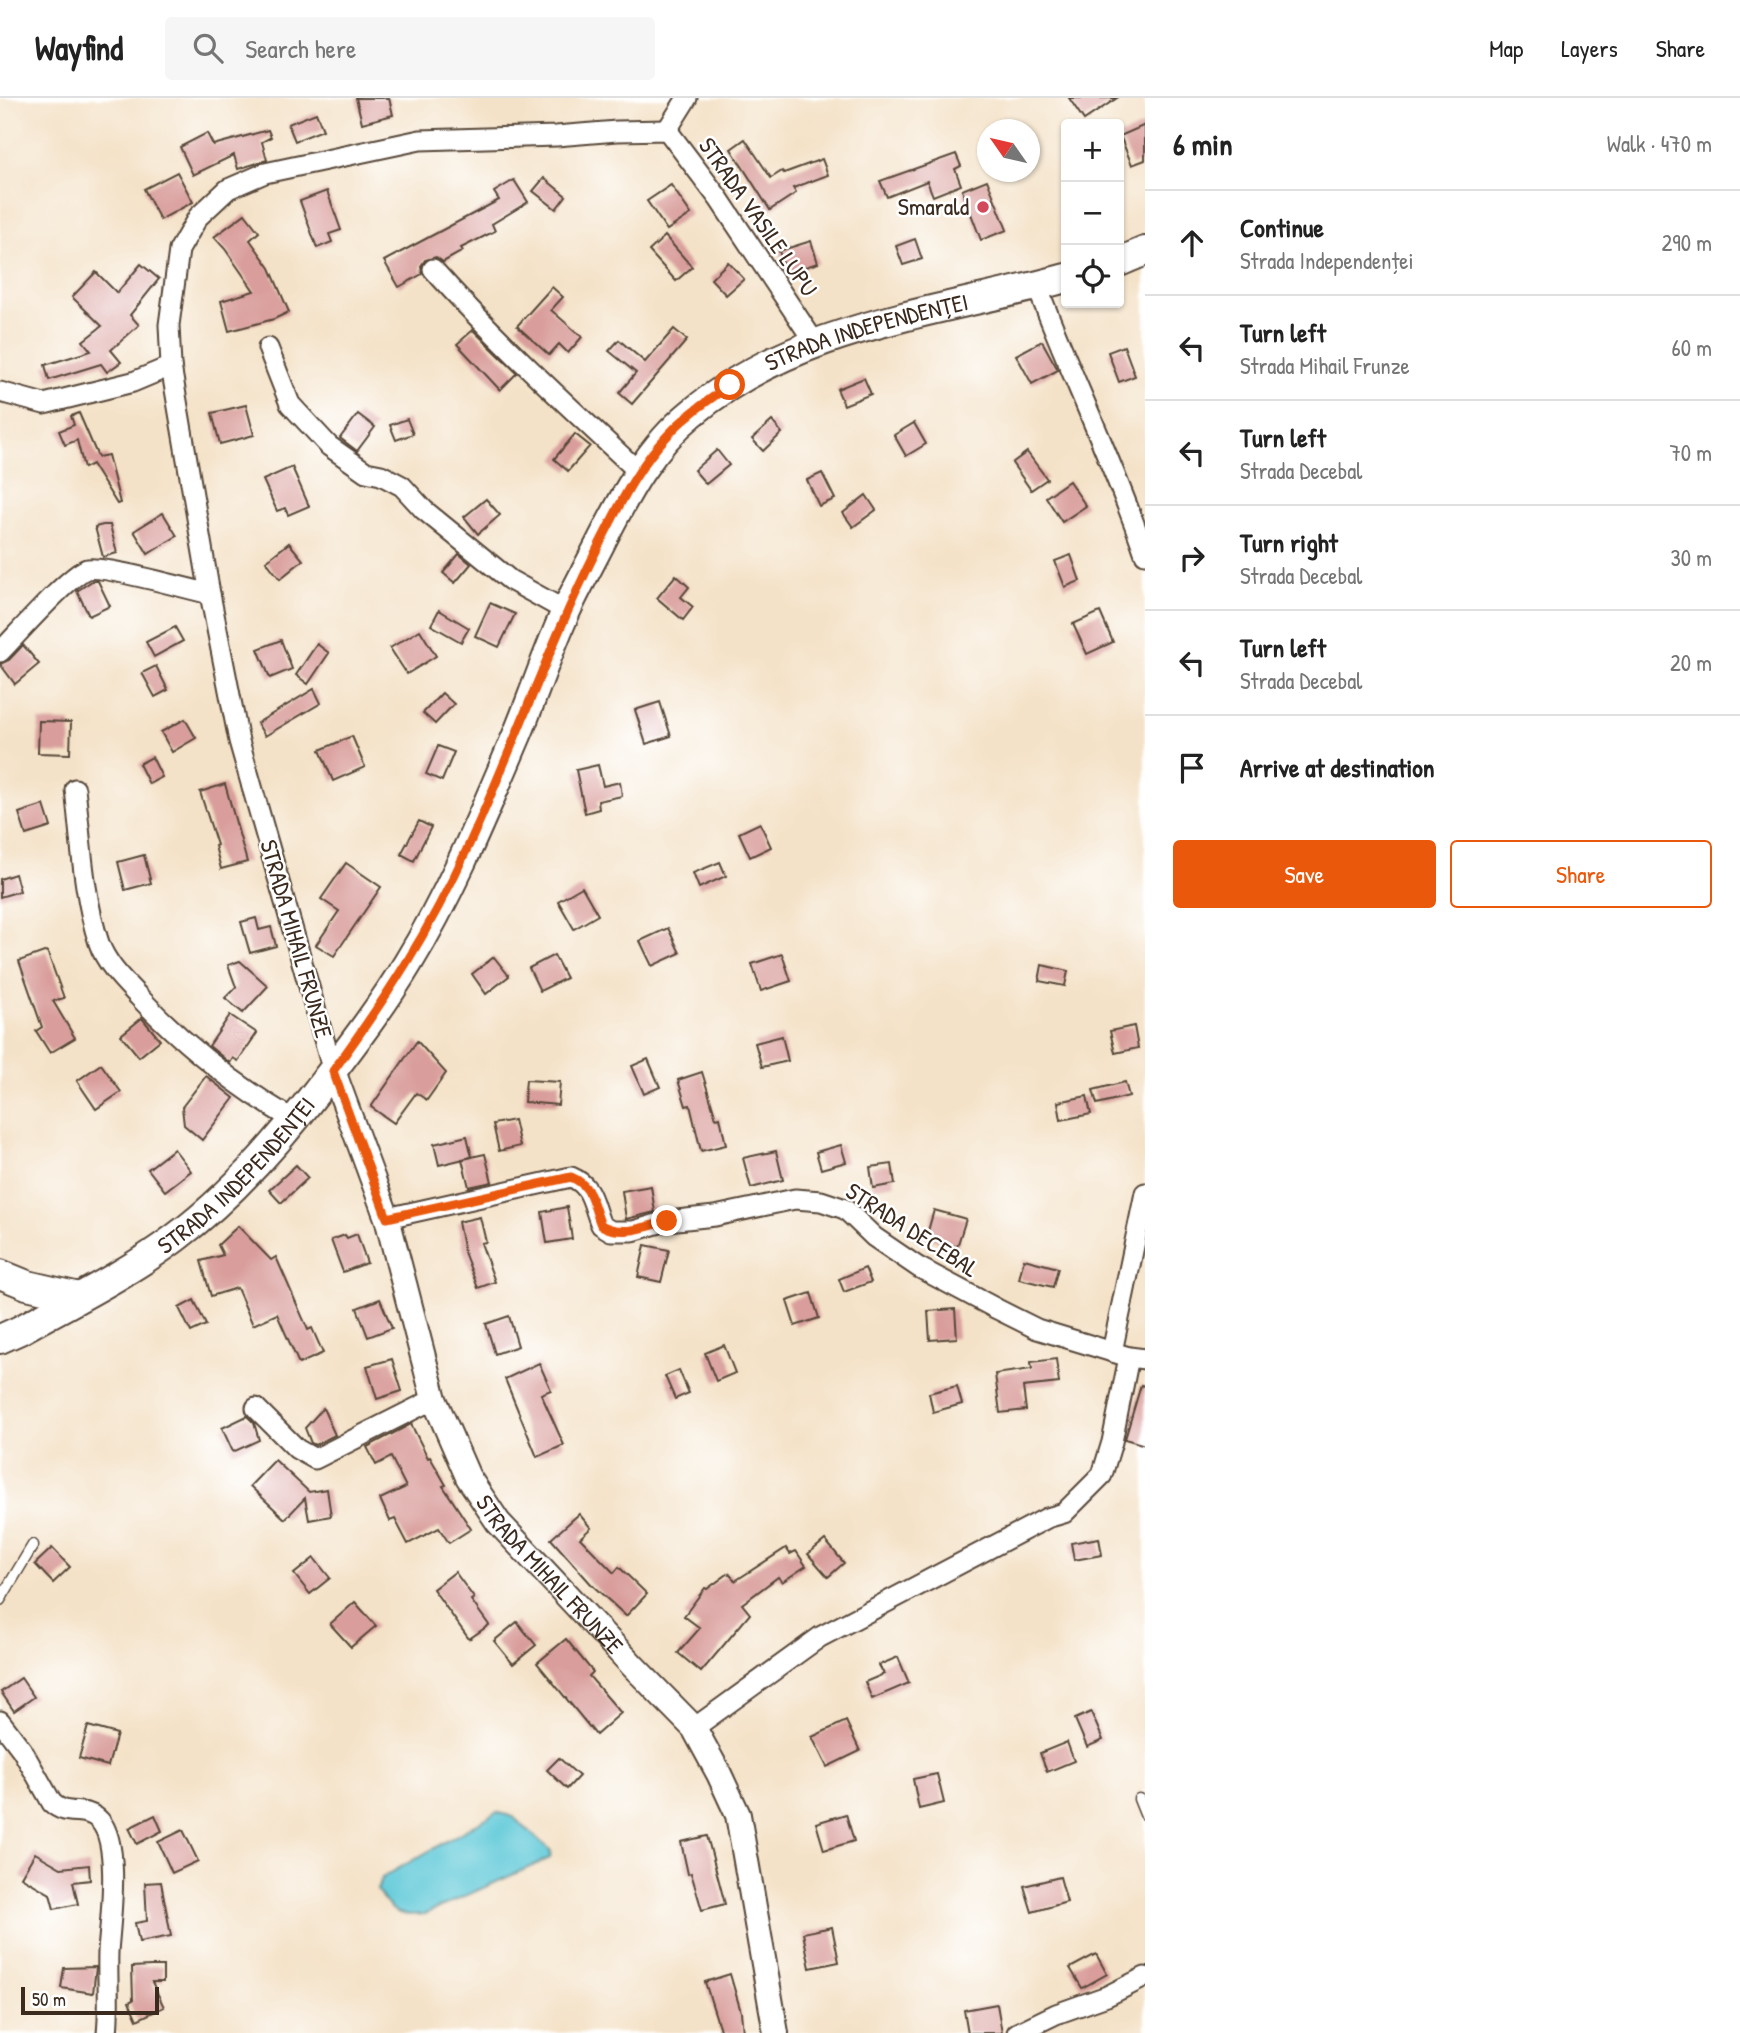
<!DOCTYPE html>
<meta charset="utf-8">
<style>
body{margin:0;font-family:"Patrick Hand",sans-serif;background:#f6f6f6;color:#222}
.controls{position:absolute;right:21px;top:21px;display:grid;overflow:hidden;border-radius:7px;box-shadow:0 2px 5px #0004}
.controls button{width:63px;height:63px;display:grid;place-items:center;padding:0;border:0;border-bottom:2px solid #e0e0e0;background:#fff;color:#222;font:35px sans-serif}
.compass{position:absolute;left:977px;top:21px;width:63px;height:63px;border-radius:50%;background:#fff;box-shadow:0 2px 5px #0004;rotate:304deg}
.scale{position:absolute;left:21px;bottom:18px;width:138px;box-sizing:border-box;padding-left:7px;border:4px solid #3b2a1e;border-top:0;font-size:19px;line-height:24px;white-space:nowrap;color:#3b2a1e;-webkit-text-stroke:5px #fff;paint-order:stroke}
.stop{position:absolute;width:21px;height:21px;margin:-16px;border:5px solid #ea580c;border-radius:50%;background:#fff}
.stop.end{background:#ea580c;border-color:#fff;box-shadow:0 2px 7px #0008}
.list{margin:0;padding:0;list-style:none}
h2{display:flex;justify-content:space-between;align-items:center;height:91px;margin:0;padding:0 28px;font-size:30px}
h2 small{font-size:23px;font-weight:400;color:#767676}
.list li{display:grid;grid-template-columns:46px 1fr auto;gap:21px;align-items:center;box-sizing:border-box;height:105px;padding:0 28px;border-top:2px solid #e0e0e0}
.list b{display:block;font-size:26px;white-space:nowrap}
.list p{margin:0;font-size:23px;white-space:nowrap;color:#767676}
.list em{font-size:23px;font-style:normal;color:#767676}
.actions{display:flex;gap:14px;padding:21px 28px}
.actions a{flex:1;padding:16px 0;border:2px solid #ea580c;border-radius:7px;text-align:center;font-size:24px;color:#ea580c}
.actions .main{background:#ea580c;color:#fff}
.icon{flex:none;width:38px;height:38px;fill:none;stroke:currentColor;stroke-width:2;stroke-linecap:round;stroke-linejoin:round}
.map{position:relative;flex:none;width:1145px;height:1935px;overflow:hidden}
header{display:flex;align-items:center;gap:42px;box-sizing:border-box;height:98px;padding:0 35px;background:#fff;border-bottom:2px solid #e0e0e0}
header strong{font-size:33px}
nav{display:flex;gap:38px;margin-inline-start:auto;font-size:24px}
.search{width:490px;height:63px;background:#f6f6f6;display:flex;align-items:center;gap:18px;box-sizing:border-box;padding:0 24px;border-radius:7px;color:#767676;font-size:26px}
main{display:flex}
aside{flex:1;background:#fff}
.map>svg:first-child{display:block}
</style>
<header>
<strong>Wayfind</strong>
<div class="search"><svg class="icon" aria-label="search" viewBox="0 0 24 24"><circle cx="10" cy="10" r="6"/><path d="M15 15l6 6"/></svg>Search here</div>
<nav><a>Map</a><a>Layers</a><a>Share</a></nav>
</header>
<main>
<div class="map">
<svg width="1145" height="1935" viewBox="0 0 1145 1935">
<rect width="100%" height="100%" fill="#fff"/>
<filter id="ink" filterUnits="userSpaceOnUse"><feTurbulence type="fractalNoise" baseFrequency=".0143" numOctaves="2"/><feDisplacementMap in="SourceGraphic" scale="14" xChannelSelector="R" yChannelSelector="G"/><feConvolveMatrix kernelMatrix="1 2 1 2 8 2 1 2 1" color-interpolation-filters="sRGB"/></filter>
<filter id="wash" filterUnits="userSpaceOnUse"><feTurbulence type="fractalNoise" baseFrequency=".00686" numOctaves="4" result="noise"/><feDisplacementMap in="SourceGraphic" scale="28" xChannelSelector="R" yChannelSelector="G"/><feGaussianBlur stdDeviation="1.57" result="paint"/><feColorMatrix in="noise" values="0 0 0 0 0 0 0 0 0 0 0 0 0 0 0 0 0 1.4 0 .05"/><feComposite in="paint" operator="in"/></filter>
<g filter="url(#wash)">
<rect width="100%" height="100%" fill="#f4e2c8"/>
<!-- water -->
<path fill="#5fc9d8" stroke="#4d7a7b" stroke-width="2" d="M497,1714L513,1719L551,1753L550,1760L425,1816C398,1819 391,1815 377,1792L382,1780Z"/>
<g id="blocks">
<!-- building -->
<g fill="#d99e9b">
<path d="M356,0H389L393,17L362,25Z"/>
<path d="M1069,0H1117L1084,22Z"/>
<path d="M316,15L323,32L295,43L288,26Z"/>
<path d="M1145,27V62L1132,67L1120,38Z"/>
<path d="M268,32L271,39L262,44L267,62L238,71L234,57L193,77L180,49L207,35L213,47Z"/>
<path d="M745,41L771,80L782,73L784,75L822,61L828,77L793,90L796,95L770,112L731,51Z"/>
<path d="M956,56L961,68L955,71L961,87L933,98L927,83L887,99L880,83Z"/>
<path d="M177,74L193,104L160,122L144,91Z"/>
<path d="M544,80L566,98L556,111L533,93Z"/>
<path d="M514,82L528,104L492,126L495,133L461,150L463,153L443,164L436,159L425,162L421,168L422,176L399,189L384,163L499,102L494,94Z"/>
<path d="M987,82L1007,132L981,142L962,92Z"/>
<path d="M671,87L691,116L667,132L647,103Z"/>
<path d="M327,93L341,132L329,136L332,144L317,150L300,103Z"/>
<path d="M245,116L259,134L250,142L270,170L289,214L274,221L229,233L221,203L254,193L225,151L214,139Z"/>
<path d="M665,138L692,169L676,183L649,153Z"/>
<path d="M915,141L922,161L903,167L896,148Z"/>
<path d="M811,143L818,165L786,175L779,153Z"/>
<path d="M728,164L744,181L726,197L711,181Z"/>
<path d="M141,166L159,181L130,217L139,227L111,252L121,264L107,274L101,266L49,282L45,267L91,253L83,243L102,228L72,199L96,174L117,195Z"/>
<path d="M552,189L563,199L551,212L582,239L568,255L559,246L549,257L517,228Z"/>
<path d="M674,231L687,242L632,306L619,295L636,275L609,253L619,242L645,264Z"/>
<path d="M473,232L517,275L500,292L457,246Z"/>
<path d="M1042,243L1058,272L1032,286L1016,257Z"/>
<path d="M1124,248L1135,278L1119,284L1108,254Z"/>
<path d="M864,280L871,296L844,307L837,291Z"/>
<path d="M246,307L254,337L220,346L212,315Z"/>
<path d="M79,315L98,359L108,357L120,405L117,406L92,366L84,370L77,342L65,347L59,333L74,327L71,318Z"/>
<path d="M358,316L375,329L357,353L340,340Z"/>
<path d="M407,321L413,336L396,342L390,327Z"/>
<path d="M772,323L782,335L763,353L752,341Z"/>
<path d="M914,325L926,346L906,358L894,337Z"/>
<path d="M575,336L590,348L568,373L554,361Z"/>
<path d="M717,352L729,367L706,386L694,372Z"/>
<path d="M1027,354L1047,381L1031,392L1012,365Z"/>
<path d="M292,369L309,408L288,417L285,410L277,413L263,382Z"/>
<path d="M822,375L835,401L819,408L807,382Z"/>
<path d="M1069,383L1086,408L1062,424L1046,399Z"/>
<path d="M866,397L876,412L853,429L843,415Z"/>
<path d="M486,401L500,417L478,436L464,419Z"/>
<path d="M163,415L177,438L148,456L134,433Z"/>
<path d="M103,427H110L117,455L103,459L95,429Z"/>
<path d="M289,445L303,462L280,481L266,463Z"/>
<path d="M459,456L471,466L455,485L443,475Z"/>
<path d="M1071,457L1080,483L1065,489L1055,463Z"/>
<path d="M676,477L689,489L681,499L693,509L683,522L657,500Z"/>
<path d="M92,483H98L110,508L89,518L77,493Z"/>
<path d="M490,505L515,516L499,549L475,538Z"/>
<path d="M439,512L469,530L461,544L431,527Z"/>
<path d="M1100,514L1113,544L1087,556L1073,526Z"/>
<path d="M175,529L183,543L154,559L146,544Z"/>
<path d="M420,532L436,558L407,576L390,550Z"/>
<path d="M281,542L292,571L270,580L258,551Z"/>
<path d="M317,546L329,555L308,586L296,577Z"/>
<path d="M23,547L39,566L15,586L0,566L9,562Z"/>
<path d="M156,568L168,592L155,599L142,575Z"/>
<path d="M314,591L321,605L265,638L257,625Z"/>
<path d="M442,595L454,606L435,626L423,615Z"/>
<path d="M660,604L671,638L646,646L635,612Z"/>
<path d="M185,621L196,640L172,654L161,634Z"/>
<path d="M39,623L71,624L70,656L38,655Z"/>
<path d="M352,638L365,669L333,683L320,652Z"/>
<path d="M438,648L454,654L442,683L426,676Z"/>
<path d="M152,659L162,679L149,686L139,666Z"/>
<path d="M598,667L603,688L620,684L622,698L598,703L599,711L585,715L576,672Z"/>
<path d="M225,686L247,764L221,771L215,748L217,747L200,694Z"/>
<path d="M44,707L51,729L26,737L19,715Z"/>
<path d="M419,723L431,729L414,763L401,756Z"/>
<path d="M760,725L771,749L750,759L739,735Z"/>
<path d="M144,757L151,785L125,792L118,764Z"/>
<path d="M720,764L726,778L699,790L693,775Z"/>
<path d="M346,765L381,789L334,858L316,847L339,813L321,801Z"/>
<path d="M15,776L20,793L0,799V781Z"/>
<path d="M582,789L598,817L574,831L558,803Z"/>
<path d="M256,820L259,832L271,829L276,848L250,855L241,824Z"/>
<path d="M668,830L680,855L652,868L640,843Z"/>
<path d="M47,853L64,900L53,903L75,940L50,955L36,933L42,929L19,863Z"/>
<path d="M782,856L791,883L761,893L752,866Z"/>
<path d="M554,857L566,880L540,893L529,870Z"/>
<path d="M494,859L509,878L486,896L472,876Z"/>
<path d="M240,863L268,888L243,915L225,900L236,889L228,867Z"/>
<path d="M1042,867L1068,873L1065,888L1039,883Z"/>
<path d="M230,917L257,935L238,963L233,960L230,965L209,948Z"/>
<path d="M142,920L160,942L139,959L121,937Z"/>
<path d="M1134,928L1138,950L1115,955L1110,933Z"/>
<path d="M782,938L788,963L762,969L755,945Z"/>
<path d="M417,943L446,975L427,1002L416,995L394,1025L371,1009Z"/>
<path d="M648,961L660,989L644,996L632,968Z"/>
<path d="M101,966L121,994L96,1011L77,983Z"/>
<path d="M702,974L716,1020L720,1019L726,1047L701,1053L690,1007L686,1008L678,982Z"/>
<path d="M206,978L234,1000L202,1042L184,1027L182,1009Z"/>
<path d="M526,982L560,984L558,1007L524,1004Z"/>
<path d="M1125,984L1129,998L1097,1006L1093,992Z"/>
<path d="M1087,998L1091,1016L1061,1022L1058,1004Z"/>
<path d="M514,1022L520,1048L499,1053L493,1026Z"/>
<path d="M467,1038L472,1059L439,1067L434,1046Z"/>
<path d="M841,1047L846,1064L821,1071L816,1054Z"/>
<path d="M174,1051L191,1073L165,1093L148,1071Z"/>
<path d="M776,1053L783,1082L751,1090L743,1060Z"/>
<path d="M485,1056L492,1084L469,1089L462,1061Z"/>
<path d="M892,1066L895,1086L873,1090L870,1069Z"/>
<path d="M296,1067L308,1080L281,1105L269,1092Z"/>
<path d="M651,1088L655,1114L626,1121L622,1093Z"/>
<path d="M567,1109L572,1141L547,1145L542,1114Z"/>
<path d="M934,1112L966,1121L957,1149L926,1140Z"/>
<path d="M480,1119L486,1144L481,1145L495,1184L478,1190L464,1154L458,1124Z"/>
<path d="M238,1128L271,1162L276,1159L308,1232L312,1230L323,1255L299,1266L277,1216L253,1227L237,1190L211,1198L201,1163L223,1157L218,1147Z"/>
<path d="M357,1136L367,1165L343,1174L331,1142L345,1137L347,1140Z"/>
<path d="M645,1147L669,1152L661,1184L638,1179Z"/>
<path d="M1024,1161L1058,1170L1053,1189L1019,1181Z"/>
<path d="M865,1170L871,1184L844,1194L839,1181Z"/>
<path d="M811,1195L819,1220L795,1228L787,1203Z"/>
<path d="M380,1201L392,1230L368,1239L357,1210Z"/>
<path d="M194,1202L206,1227L191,1234L179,1210Z"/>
<path d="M955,1211L957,1240L930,1242L928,1213Z"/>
<path d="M509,1218L518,1248L495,1256L486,1226Z"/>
<path d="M724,1247L735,1275L716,1283L705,1255Z"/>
<path d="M392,1261L402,1293L377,1301L367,1268Z"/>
<path d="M1056,1261L1059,1285L1023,1289L1026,1312L1000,1315L995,1276L1032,1271L1031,1264Z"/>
<path d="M539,1265L551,1292L541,1296L564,1347L537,1359L505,1281Z"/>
<path d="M679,1272L689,1295L675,1301L665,1278Z"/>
<path d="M1141,1287L1145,1288V1347L1125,1341Z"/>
<path d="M957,1288L962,1306L933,1314L929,1295Z"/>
<path d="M323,1310L335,1337L315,1347L311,1345L305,1330Z"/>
<path d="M247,1318L254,1325L259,1342L233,1354L222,1330Z"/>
<path d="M411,1326L428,1360L430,1359L446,1387L443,1388L471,1431L449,1445L439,1430L408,1446L395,1421L390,1423L380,1401L406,1389L391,1359L376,1367L367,1349Z"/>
<path d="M275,1362L309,1394L327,1391L331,1418L309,1422L305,1400L285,1421L250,1388Z"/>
<path d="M579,1416L591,1430L580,1440L614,1475L619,1469L647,1496L626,1518L592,1487L551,1441Z"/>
<path d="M1099,1440L1102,1457L1074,1462L1071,1445Z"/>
<path d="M825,1442L844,1465L828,1479L808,1456Z"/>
<path d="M52,1450L70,1469L53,1485L35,1466Z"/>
<path d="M786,1450L790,1456L796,1453L806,1468L782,1484L778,1479L742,1506L750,1516L701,1574L678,1555L700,1530L684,1518L705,1490L707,1491L729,1475L735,1483Z"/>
<path d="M314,1460L330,1480L310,1496L294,1476Z"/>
<path d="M455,1474L474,1500L471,1502L489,1527L469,1541L433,1491Z"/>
<path d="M355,1504L376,1528L351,1549L330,1526Z"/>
<path d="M517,1524L536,1547L513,1566L494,1543Z"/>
<path d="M566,1541L593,1574L589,1578L621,1615L596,1637L537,1565Z"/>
<path d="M898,1559L909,1585L872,1601L865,1584L884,1576L879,1567Z"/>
<path d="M21,1580L34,1599L14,1613L1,1594Z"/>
<path d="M1091,1614L1103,1642L1087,1649L1075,1621Z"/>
<path d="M846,1623L860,1653L827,1669L812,1639Z"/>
<path d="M88,1628L117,1636L108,1668L79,1660Z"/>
<path d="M1067,1644L1074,1663L1047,1674L1040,1655Z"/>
<path d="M559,1660L579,1678L567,1691L547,1672Z"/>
<path d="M937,1676L944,1705L919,1711L913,1681Z"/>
<path d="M846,1716L854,1743L824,1752L816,1725Z"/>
<path d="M155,1717L162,1733L137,1746L129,1730Z"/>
<path d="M183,1732L198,1763L172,1775L158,1744Z"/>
<path d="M707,1738L725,1806L702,1812L691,1775L688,1776L681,1744Z"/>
<path d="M35,1755L61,1770L89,1767L90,1782L73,1784L78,1806L54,1811L50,1796L21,1779Z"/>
<path d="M1060,1779L1067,1804L1032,1814L1024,1788Z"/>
<path d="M161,1784L171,1838L139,1844L135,1825L147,1823L145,1785Z"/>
<path d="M832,1829L839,1864L810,1870L803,1835Z"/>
<path d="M1096,1856L1107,1876L1082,1890L1070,1870Z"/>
<path d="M151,1868H163V1884H152L164,1909L137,1922L129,1904L133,1902L132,1869Z"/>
<path d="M96,1869L93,1895L61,1890L64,1870Z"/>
<path d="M730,1876L741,1914L743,1935H721L705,1884Z"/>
<path d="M997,1906L1002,1935H968L964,1912Z"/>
</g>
</g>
</g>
<g filter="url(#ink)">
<use href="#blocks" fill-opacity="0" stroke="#574638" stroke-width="2"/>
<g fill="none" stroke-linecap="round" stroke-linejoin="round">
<defs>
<g id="service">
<path d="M0,1502L33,1447"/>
<path d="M1139,1701L1145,1716"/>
</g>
<g id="minor">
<path d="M667,32L687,0"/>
<path d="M433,171C497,243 568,308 639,374"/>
<path d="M1037,188C1071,278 1114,365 1145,456"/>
<path d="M268,250L290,306L329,348L366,374L381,377L402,388L424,412L510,482L566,513"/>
<path d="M0,294L44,306L133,284L171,268"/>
<path d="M0,554C16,538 69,477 87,471C102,467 189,491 210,496"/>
<path d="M75,691C81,741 83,797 99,845C106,866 125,884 140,900C187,950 236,988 295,1023"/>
<path d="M333,973L239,643L210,496L171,268L169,227L179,152L198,119L228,91L265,75L420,42L556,38L617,33L667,32L719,101L815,245"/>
<path d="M387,1120L571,1079C593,1088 592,1106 601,1127L611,1133H633L667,1123L715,1118L795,1101L821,1103L845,1111L874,1139L918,1169L997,1211L1037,1231L1129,1259L1145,1261"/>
<path d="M1112,1254L1145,1095"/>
<path d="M256,1310L297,1351L315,1361L434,1301"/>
<path d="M0,1623L22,1652L52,1705C68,1720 86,1707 100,1723C121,1746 110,1824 108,1854C107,1881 110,1908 107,1935"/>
<path d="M694,1630L820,1539L1047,1420L1064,1415L1102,1377L1112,1344L1129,1259"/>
<path d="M1017,1935L1056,1916L1107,1898L1145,1879"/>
</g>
<g id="tertiary">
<path id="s1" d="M333,973L387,1120L434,1301L468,1379L498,1424L633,1568L694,1630L719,1676L738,1717L776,1935"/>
</g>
<g id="secondary">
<path d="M1119,164L1145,153"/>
<path d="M0,1176L27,1187L79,1199"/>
<path id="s2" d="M0,1241L20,1232C72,1203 127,1176 175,1140C230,1099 276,1047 317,993C349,951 381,910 408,865C452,793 484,714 517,637C534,596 548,553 566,513C577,489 590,466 602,442C626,395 650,349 692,315C797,227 939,215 1066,180"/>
</g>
</defs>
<!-- service casing -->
<use href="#service" stroke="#574638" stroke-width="13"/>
<!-- minor casing -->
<use href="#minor" stroke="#574638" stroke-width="23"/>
<!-- tertiary casing -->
<use href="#tertiary" stroke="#574638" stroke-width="28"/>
<!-- secondary casing -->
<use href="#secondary" stroke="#574638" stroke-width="32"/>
<!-- service -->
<use href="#service" stroke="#fff" stroke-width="10"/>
<!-- minor -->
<use href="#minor" stroke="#fff" stroke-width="19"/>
<!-- tertiary -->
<use href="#tertiary" stroke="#fff" stroke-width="24"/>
<!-- secondary -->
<use href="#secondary" stroke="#fff" stroke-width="28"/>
</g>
</g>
<g fill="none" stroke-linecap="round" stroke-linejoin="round" filter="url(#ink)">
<!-- route -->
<path stroke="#ea580c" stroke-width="9" d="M667,1123C645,1129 622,1139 601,1127C592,1106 593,1088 571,1079L387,1120L333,973C387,899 429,834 467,751C513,651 549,547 598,449C618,410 637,369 668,337C686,317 708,303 730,287"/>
</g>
<!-- markers -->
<circle fill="#d1495b" stroke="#fff" stroke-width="2.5" cx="983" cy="109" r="7"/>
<g text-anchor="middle" stroke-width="5" stroke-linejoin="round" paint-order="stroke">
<!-- poi labels -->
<g font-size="24" fill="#3b2a1e" stroke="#fff" text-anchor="end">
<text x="969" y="117">Smarald</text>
</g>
<!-- street labels -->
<g font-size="24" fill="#3b2a1e" stroke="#fff">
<text transform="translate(758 119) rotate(55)" y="8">STRADA VASILE LUPU</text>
<text dy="8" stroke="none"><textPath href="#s2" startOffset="1382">STRADA INDEPENDENȚEI</textPath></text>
<text transform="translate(296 841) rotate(74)" y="8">STRADA MIHAIL FRUNZE</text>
<text dy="8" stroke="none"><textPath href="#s2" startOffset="290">STRADA INDEPENDENȚEI</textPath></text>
<text transform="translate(912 1132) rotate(33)" y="8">STRADA DECEBAL</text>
<text dy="8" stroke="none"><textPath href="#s1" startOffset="556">STRADA MIHAIL FRUNZE</textPath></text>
</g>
</g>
</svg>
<div class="controls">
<button>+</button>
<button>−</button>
<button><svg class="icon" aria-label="locate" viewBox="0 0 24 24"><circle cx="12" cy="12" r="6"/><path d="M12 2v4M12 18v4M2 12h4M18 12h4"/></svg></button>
</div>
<svg class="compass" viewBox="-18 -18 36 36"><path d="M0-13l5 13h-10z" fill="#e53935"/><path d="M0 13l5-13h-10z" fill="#767676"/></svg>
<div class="scale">50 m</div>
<div class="stop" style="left:730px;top:287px"></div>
<div class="stop end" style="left:667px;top:1123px"></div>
</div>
<aside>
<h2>6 min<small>Walk · 470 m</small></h2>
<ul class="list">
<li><svg class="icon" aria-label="ahead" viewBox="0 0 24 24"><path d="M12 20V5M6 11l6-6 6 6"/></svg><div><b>Continue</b><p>Strada Independenței</p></div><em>290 m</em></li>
<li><svg class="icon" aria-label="left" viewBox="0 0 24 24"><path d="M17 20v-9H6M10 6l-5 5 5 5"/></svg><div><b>Turn left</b><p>Strada Mihail Frunze</p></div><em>60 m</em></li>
<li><svg class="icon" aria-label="left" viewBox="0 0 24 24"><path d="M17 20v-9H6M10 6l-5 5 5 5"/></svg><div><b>Turn left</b><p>Strada Decebal</p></div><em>70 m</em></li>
<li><svg class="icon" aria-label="right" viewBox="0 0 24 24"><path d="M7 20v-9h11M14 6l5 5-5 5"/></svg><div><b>Turn right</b><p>Strada Decebal</p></div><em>30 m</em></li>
<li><svg class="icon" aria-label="left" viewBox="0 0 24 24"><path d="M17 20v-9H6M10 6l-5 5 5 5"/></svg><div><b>Turn left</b><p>Strada Decebal</p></div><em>20 m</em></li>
<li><svg class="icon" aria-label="arrive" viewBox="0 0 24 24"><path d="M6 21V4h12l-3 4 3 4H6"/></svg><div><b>Arrive at destination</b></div></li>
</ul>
<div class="actions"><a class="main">Save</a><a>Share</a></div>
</aside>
</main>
